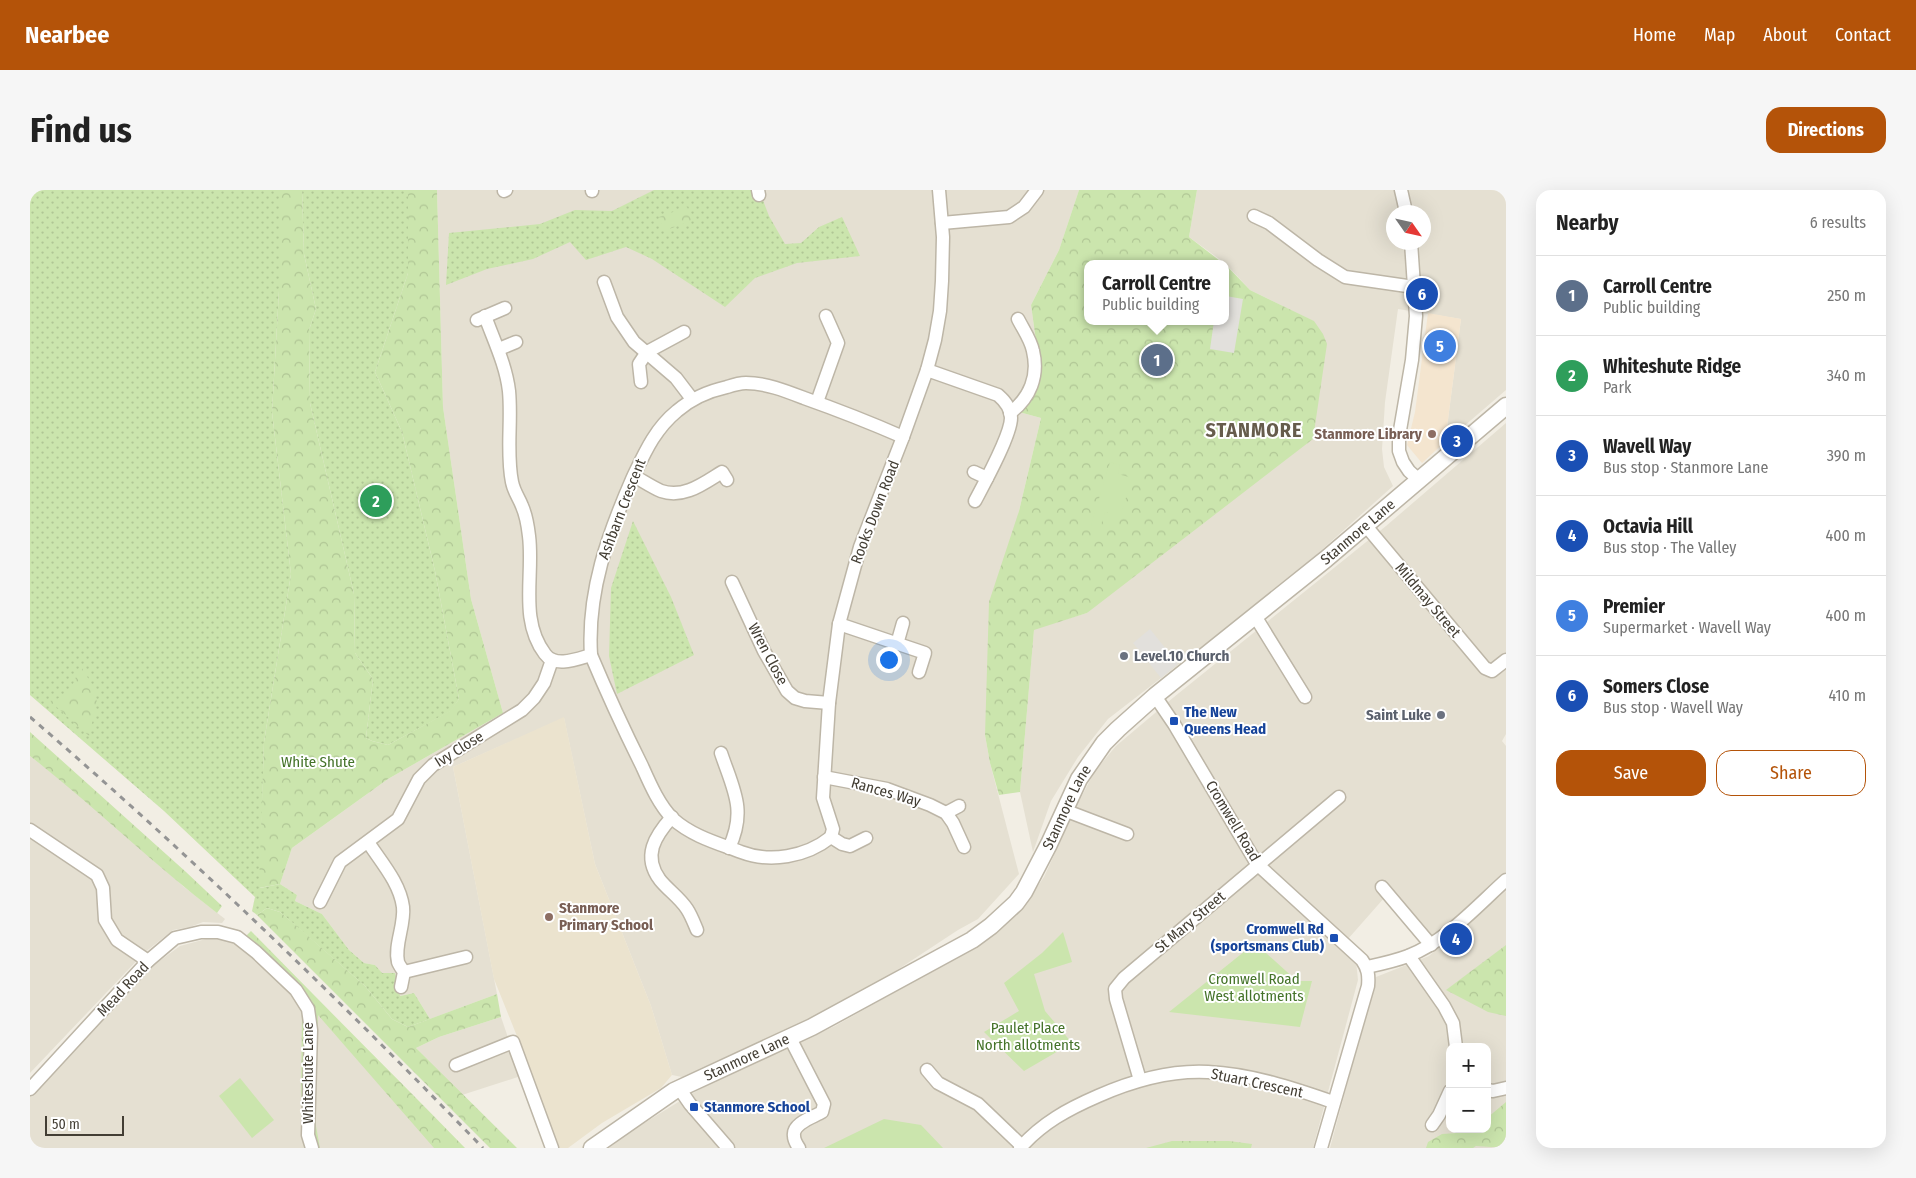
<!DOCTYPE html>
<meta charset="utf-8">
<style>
body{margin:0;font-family:"Fira Sans Condensed",sans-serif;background:#f6f6f6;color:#222}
.controls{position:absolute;right:15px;bottom:15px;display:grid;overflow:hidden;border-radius:10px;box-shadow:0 5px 20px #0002}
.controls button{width:45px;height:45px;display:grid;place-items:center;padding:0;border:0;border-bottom:1px solid #e0e0e0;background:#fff;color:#222;font:25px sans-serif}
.compass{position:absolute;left:1356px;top:15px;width:45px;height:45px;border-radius:50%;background:#fff;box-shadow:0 5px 20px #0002;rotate:124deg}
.scale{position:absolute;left:15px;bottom:12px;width:79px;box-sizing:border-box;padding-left:5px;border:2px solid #433e34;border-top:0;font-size:14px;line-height:18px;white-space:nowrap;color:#433e34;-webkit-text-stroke:4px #fff;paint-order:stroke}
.you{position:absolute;left:858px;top:469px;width:18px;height:18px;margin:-12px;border:4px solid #fff;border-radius:50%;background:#1a73e8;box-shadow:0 0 0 8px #1a73e833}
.badge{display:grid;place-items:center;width:32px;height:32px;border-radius:50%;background:#b45309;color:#fff;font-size:16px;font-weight:700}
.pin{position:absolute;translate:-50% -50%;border:2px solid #fff;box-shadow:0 1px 5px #0006}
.popup{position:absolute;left:1054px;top:70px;width:145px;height:65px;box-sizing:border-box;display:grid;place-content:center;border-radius:10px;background:#fff;filter:drop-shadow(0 1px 4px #0005);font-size:16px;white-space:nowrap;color:#767676}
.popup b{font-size:19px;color:#222}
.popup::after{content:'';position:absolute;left:50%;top:100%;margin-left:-10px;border:10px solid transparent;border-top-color:#fff}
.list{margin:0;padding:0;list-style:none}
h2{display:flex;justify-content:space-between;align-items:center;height:65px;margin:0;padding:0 20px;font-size:21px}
h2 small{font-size:16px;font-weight:400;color:#767676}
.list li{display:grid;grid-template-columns:32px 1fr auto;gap:15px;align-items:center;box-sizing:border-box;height:80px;padding:0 20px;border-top:1px solid #e0e0e0}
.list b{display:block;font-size:19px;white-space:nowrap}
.list p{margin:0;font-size:16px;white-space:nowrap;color:#767676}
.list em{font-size:16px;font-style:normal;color:#767676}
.actions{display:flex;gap:10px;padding:15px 20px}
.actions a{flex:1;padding:11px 0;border:1px solid #b45309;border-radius:15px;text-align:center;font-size:18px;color:#b45309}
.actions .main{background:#b45309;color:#fff}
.map{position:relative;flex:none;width:1476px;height:958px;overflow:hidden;border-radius:15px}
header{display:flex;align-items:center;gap:30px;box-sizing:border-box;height:70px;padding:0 25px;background:#b45309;color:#fff}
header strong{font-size:24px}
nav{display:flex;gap:28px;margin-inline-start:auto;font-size:18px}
.intro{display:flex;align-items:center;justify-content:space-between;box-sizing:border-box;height:120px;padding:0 30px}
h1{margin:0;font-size:35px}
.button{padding:12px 22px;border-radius:15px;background:#b45309;color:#fff;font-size:18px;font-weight:700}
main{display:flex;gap:30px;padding:0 30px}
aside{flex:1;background:#fff;border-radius:15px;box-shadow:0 5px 20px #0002}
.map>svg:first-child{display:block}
</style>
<header>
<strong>Nearbee</strong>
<nav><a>Home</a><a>Map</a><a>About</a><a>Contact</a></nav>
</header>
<div class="intro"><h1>Find us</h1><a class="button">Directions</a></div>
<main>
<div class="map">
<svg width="1476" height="958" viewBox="0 0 1476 958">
<defs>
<pattern id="grass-dots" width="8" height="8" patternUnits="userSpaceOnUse" patternTransform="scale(1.25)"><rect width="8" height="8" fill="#cbe5ad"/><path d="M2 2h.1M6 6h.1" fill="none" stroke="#b0c695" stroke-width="1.8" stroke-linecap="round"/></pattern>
<pattern id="forest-crowns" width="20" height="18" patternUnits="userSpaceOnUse" patternTransform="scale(1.25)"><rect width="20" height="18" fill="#cbe5ad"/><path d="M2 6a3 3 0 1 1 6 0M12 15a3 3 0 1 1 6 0" fill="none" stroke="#b0c695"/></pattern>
</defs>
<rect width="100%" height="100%" fill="#f2eee4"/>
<!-- residential -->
<g fill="#e5e0d2" fill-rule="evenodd">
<path d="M407,0H1049L1029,60L1001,115L1006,151L989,222L1011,228L989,321L955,545L960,573L989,684L948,729L928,740L823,809L657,888L642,885L621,816L565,674L534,528L423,577L467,804L400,829L384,803L370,806L345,775L334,773L319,760L292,724L265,711L267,705L250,694L262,658L358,589L473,523L441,409L413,217Z"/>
<path d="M1167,0H1476V200L1419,249L1416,245L1431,129L1368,119L1355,212L1352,259L1354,277L1363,296L1286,365L1219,420L1078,529L1048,567L1021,611L1003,662L990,602L1004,439L1057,423L1297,154L1283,131L1220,100L1196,74L1159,47ZM1364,22H1394V52H1364Z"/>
<path d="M1476,233V544L1472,551L1476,556V682L1399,752L1355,707L1310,758L1326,771L1328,790L1283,958H579L598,943L663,903L691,888L805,836L938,761L963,745L994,716L1014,687L1048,613L1065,581L1086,556L1144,507L1356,336Z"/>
<path d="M0,566L47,603L154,697L195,729L192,733L173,732L160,737L143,740L114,763L0,883Z"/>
<path d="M1476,701V958H1300L1346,787L1399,766ZM1420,857H1457V939H1420Z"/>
<path d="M176,749H190L206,754L293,818L429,958H0V905L124,775L150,756Z"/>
<path d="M471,827L491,886L432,905L386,858L409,847Z"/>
</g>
<!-- commercial -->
<path fill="#f4e5cf" d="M1398,123L1431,129L1416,245L1417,250L1392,273L1377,255L1385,222Z"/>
<!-- education -->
<path fill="#ebe3ce" d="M534,527L565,674L621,816L642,885L631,898L572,933L538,958H529L497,871L464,789L423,577Z"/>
<!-- grass -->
<g fill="url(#grass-dots)">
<path d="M0,0H249V101L242,222L261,384L234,552L230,698L250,694L267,705L265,711L292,724L319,760L334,773L345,775L352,783H365L370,806L384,803L400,829L378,837L362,829L335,796L250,722L237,718L227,725L222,721L225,707L134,621L0,505Z"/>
<path d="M272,0H378V83L345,182L372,242L405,381L429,509L421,521L358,555L342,551L336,548L343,489L325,463L324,404L280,213L279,140L286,119L274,64Z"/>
<path d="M624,0H729L739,26L755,54L771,53L789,37L812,27L830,66L767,73L725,88L695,117L622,69L596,57L556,70L540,52L503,69L457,79L416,95L419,43L510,34L545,20L582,21Z"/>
<path d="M603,331L641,407L664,465L587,504L579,466L581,398Z"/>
</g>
<!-- forest -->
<g fill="url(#forest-crowns)">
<path d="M249,0H272L274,64L286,119L279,140L280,213L324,404L325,463L343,489L336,548L342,551L358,555L420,521L429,509L405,381L372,242L345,182L378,83V0H407L413,217L441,409L473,523L358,589L262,658L250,694L229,698L234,552L261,384L242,222L249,101Z"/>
<path d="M1049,0H1167L1159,47L1194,74H1058V131H1196V75L1220,100L1284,131L1293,144L1297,154L1283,249L1057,423L1004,440L990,602L969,605L960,573L955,545L959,412L989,321L1011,228L989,222L1002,204L1006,151L1001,115L1029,60Z"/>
<path d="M657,17L663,30L634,41L629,27Z"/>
<path d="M50,475L64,498L67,512L59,546L20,511C40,507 44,494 50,475Z"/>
<path d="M0,542L156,682L192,716L187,723C122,673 64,616 0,566Z"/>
<path d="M237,718L250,722L269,738L335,796L362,829L378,837L467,804L471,827L409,847L386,858L487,958H460L227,725Z"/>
<path d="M221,741C292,814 364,885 435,958H404L288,825L284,925L290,958H274L271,900L272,822L262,803L220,763L217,745Z"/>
<path d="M1476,755V826L1458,822L1416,800Z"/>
<path d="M1476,912V958L1446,956L1443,958H1396L1398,952L1412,944L1441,942L1445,939H1457V928Z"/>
<path d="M1142,951H1199L1222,954L1221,958H1116Z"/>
</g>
<!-- garden -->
<g fill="#cbe5ad">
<path d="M1080,272L1090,275L1088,284L1102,288L1090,327L1075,322L1070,338L1061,335Z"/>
<path d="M1033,742L1042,772L1004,784L1015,821L1042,853L994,881L954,842L989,821L974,793L1012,763Z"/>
<path d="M1225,753L1267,791H1282L1270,837L1139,822Z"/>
<path d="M210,888L244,930L222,948L189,906Z"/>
<path d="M854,929L891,935L913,958H794Z"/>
</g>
<!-- parking -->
<g fill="#e2e0dc">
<path d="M1196,106L1213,109L1204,163L1180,159L1184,131H1196Z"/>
<path d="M1120,439L1148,474L1131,488L1103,453Z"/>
</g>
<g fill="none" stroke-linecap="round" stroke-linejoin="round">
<defs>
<g id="minor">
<path d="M728,0L729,5"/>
<path d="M1371,0L1376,22"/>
<path d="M474,1L476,0"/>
<path d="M562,1V0"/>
<path d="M1224,26L1239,33L1288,70L1315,87L1384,97"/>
<path d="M912,33L979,27L994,17L1007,0"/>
<path d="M1381,52L1386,126L1382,170L1369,246V261L1373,272L1379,281L1389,290"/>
<path d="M574,92L587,127L604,152L646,188L662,209"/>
<path d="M455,126C464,151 476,175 479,201C482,232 476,262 482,292C484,302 489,308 492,316C496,325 498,337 499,346C504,385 489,430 515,464C525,478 547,469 561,465"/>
<path d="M447,130L475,118"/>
<path d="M469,159L486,152"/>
<path d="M897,180L968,205C975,211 981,219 981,228C981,245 954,294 945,311"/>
<path d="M611,192L609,174L617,162L654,142"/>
<path d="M787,212L808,153L796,126"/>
<path d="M980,223C1000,208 1009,186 1003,161C1001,150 993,139 988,129"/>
<path d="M944,282L957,288"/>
<path d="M604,286C613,291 622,297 631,301C654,309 674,293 692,282L697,290"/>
<path d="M1336,336L1455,478L1462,481L1476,470"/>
<path d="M702,392L734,461L757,501L765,508L775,511L799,513"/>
<path d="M1225,426L1275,507"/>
<path d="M809,434L895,463L889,482"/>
<path d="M867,454L873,433"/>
<path d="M1125,506L1144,534L1227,674L1332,770C1338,779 1339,785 1338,796L1291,958"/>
<path d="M691,563C703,599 717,620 699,658"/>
<path d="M794,587L857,599L900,615L916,623L923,633L934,657"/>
<path d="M1034,620L1097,644"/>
<path d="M916,623L929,616"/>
<path d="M642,627C625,646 612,666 630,690C638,700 650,708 657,719C661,725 664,733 667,740"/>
<path d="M0,640L67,685L73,698L75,730L87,750L118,771"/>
<path d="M801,647C776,667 740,673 711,662C687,653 662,646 643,629C629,615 620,594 612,576C594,540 577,503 561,465C557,402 578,344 603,287C615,262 625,239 647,221C661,209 679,201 697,197C703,195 710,193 716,193C736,193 756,201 774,208C808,220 841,233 873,247"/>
<path d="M801,647L803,639L793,608L799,513L809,434L830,357L873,247L897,180L905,150L910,121L912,91L913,47L909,0"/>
<path d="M801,647L812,654L820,656L836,648"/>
<path d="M338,652C351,672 370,693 373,717C375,735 364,755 368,772C369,775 372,779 374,782L371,797"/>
<path d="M1352,697L1401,755"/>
<path d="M290,712L310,672L368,629L389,589L403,575L492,520L504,508L514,493L522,470"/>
<path d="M1379,766L1414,816L1423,833L1426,857"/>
<path d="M1337,777C1351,774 1365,771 1378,766C1415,752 1447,716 1476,690"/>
<path d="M374,782L436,767"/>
<path d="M760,848L794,914L792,922C784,927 762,933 764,946C764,950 767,955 769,958"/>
<path d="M426,875L483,852L522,958"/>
<path d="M897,880L908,893L948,914L992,956"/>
<path d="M1110,890L1086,809L1085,799L1094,788L1309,607"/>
<path d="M649,898L660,914L698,958"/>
<path d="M0,899L118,771L145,748L171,742H188L207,747L226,762L266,800L278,819L281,840L278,945L282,958"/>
<path d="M1457,900L1463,901L1476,898"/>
<path d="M1402,935L1409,925L1420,901"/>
<path d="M990,958C1012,933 1038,919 1068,906C1102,891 1140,880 1178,882C1221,884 1263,898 1303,912"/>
</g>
<g id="tertiary">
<path id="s1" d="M562,958L644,901L782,837L942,750L961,736L986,713L994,702L1019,654L1049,589L1074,553L1088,539L1125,506L1296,369L1476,216"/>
</g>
</defs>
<!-- minor casing -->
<use href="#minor" stroke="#bdb6a7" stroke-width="15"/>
<!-- tertiary casing -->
<use href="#tertiary" stroke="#bdb6a7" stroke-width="19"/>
<!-- minor -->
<use href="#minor" stroke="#fff" stroke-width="12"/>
<!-- tertiary -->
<use href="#tertiary" stroke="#fff" stroke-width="16"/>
<!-- rail -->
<path stroke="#949494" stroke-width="3" stroke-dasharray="6 6" stroke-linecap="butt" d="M0,527C158,663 308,808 453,958"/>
</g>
<!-- markers -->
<g fill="#8d6e63" stroke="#fff" stroke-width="2">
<circle cx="1402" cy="244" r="5"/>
<circle cx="519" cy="727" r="5"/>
</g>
<g fill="#6b7280" stroke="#fff" stroke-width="2">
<circle cx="1094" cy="466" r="5"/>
<circle cx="1411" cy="525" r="5"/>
</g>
<g fill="#1a4fb4" stroke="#fff" stroke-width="2">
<rect x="1139" y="526" width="10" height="10" rx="2.5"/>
<rect x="1299" y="743" width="10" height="10" rx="2.5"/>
<rect x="659" y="912" width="10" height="10" rx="2.5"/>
</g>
<g text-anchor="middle" stroke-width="4" stroke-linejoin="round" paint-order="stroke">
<!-- education labels -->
<g font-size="15" font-weight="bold" fill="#785e54" stroke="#fff" text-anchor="end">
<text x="1392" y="249">Stanmore Library</text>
<text x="529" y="723" text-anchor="start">Stanmore<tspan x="529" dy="17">Primary School</tspan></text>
</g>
<!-- street labels -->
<g font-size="15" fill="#433e34" stroke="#fff">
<text transform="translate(592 319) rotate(-69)" y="5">Ashbarn Crescent</text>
<text transform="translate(845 322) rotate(-69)" y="5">Rooks Down Road</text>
<text dy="5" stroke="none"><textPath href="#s1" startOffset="1005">Stanmore Lane</textPath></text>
<text transform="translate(1398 410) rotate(50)" y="5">Mildmay Street</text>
<text transform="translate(738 464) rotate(62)" y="5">Wren Close</text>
<text transform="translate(429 559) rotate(-32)" y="5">Ivy Close</text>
<text transform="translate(856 602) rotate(16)" y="5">Rances Way</text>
<text dy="5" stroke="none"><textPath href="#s1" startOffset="600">Stanmore Lane</textPath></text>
<text transform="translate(1203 631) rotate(59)" y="5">Cromwell Road</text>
<text transform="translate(1160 732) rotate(-40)" y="5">St Mary Street</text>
<text transform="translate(93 799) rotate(-47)" y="5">Mead Road</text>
<text dy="5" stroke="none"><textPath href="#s1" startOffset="180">Stanmore Lane</textPath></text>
<text transform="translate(278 883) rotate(-90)" y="5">Whiteshute Lane</text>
<text transform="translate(1227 893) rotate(12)" y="5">Stuart Crescent</text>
</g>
<!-- worship labels -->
<g font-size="15" font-weight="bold" fill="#5b616d" stroke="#fff" text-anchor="start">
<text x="1104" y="471">Level.10 Church</text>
<text x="1401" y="530" text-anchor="end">Saint Luke</text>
</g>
<!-- transit labels -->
<g font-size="15" font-weight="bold" fill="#164399" stroke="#fff" text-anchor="start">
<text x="1154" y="527">The New<tspan x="1154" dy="17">Queens Head</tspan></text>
<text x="1294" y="744" text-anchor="end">Cromwell Rd<tspan x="1294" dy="17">(sportsmans Club)</tspan></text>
<text x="674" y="922">Stanmore School</text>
</g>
<!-- park labels -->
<g font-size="15" fill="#447329" stroke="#fff">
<text x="288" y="577">White Shute</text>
<text x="1224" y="794">Cromwell Road<tspan x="1224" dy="17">West allotments</tspan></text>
<text x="998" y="843">Paulet Place<tspan x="998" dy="17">North allotments</tspan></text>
</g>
<!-- district labels -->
<g font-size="20" font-weight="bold" letter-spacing="1" fill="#665c4c" stroke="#fff">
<text x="1224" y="247">STANMORE</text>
</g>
</g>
</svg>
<div class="controls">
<button>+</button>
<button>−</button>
</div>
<svg class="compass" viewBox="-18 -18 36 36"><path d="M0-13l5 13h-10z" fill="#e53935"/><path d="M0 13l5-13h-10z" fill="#767676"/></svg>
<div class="scale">50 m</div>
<div class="you"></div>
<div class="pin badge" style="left:1127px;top:170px;background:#5c6f8a">1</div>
<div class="popup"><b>Carroll Centre</b>Public building</div>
<div class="pin badge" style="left:346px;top:311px;background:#2e9e5b">2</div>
<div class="pin badge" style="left:1427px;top:251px;background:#1a4fb4">3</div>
<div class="pin badge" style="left:1426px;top:749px;background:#1a4fb4">4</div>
<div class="pin badge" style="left:1410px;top:156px;background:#3f7fe0">5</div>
<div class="pin badge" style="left:1392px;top:104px;background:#1a4fb4">6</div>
</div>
<aside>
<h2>Nearby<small>6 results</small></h2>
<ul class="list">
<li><span class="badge" style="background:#5c6f8a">1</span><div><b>Carroll Centre</b><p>Public building</p></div><em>250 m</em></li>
<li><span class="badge" style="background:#2e9e5b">2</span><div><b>Whiteshute Ridge</b><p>Park</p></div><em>340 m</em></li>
<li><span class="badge" style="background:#1a4fb4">3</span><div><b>Wavell Way</b><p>Bus stop · Stanmore Lane</p></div><em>390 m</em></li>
<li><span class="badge" style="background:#1a4fb4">4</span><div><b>Octavia Hill</b><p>Bus stop · The Valley</p></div><em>400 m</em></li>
<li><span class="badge" style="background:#3f7fe0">5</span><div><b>Premier</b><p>Supermarket · Wavell Way</p></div><em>400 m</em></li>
<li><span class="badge" style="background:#1a4fb4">6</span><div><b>Somers Close</b><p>Bus stop · Wavell Way</p></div><em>410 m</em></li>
</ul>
<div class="actions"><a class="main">Save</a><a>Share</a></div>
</aside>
</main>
